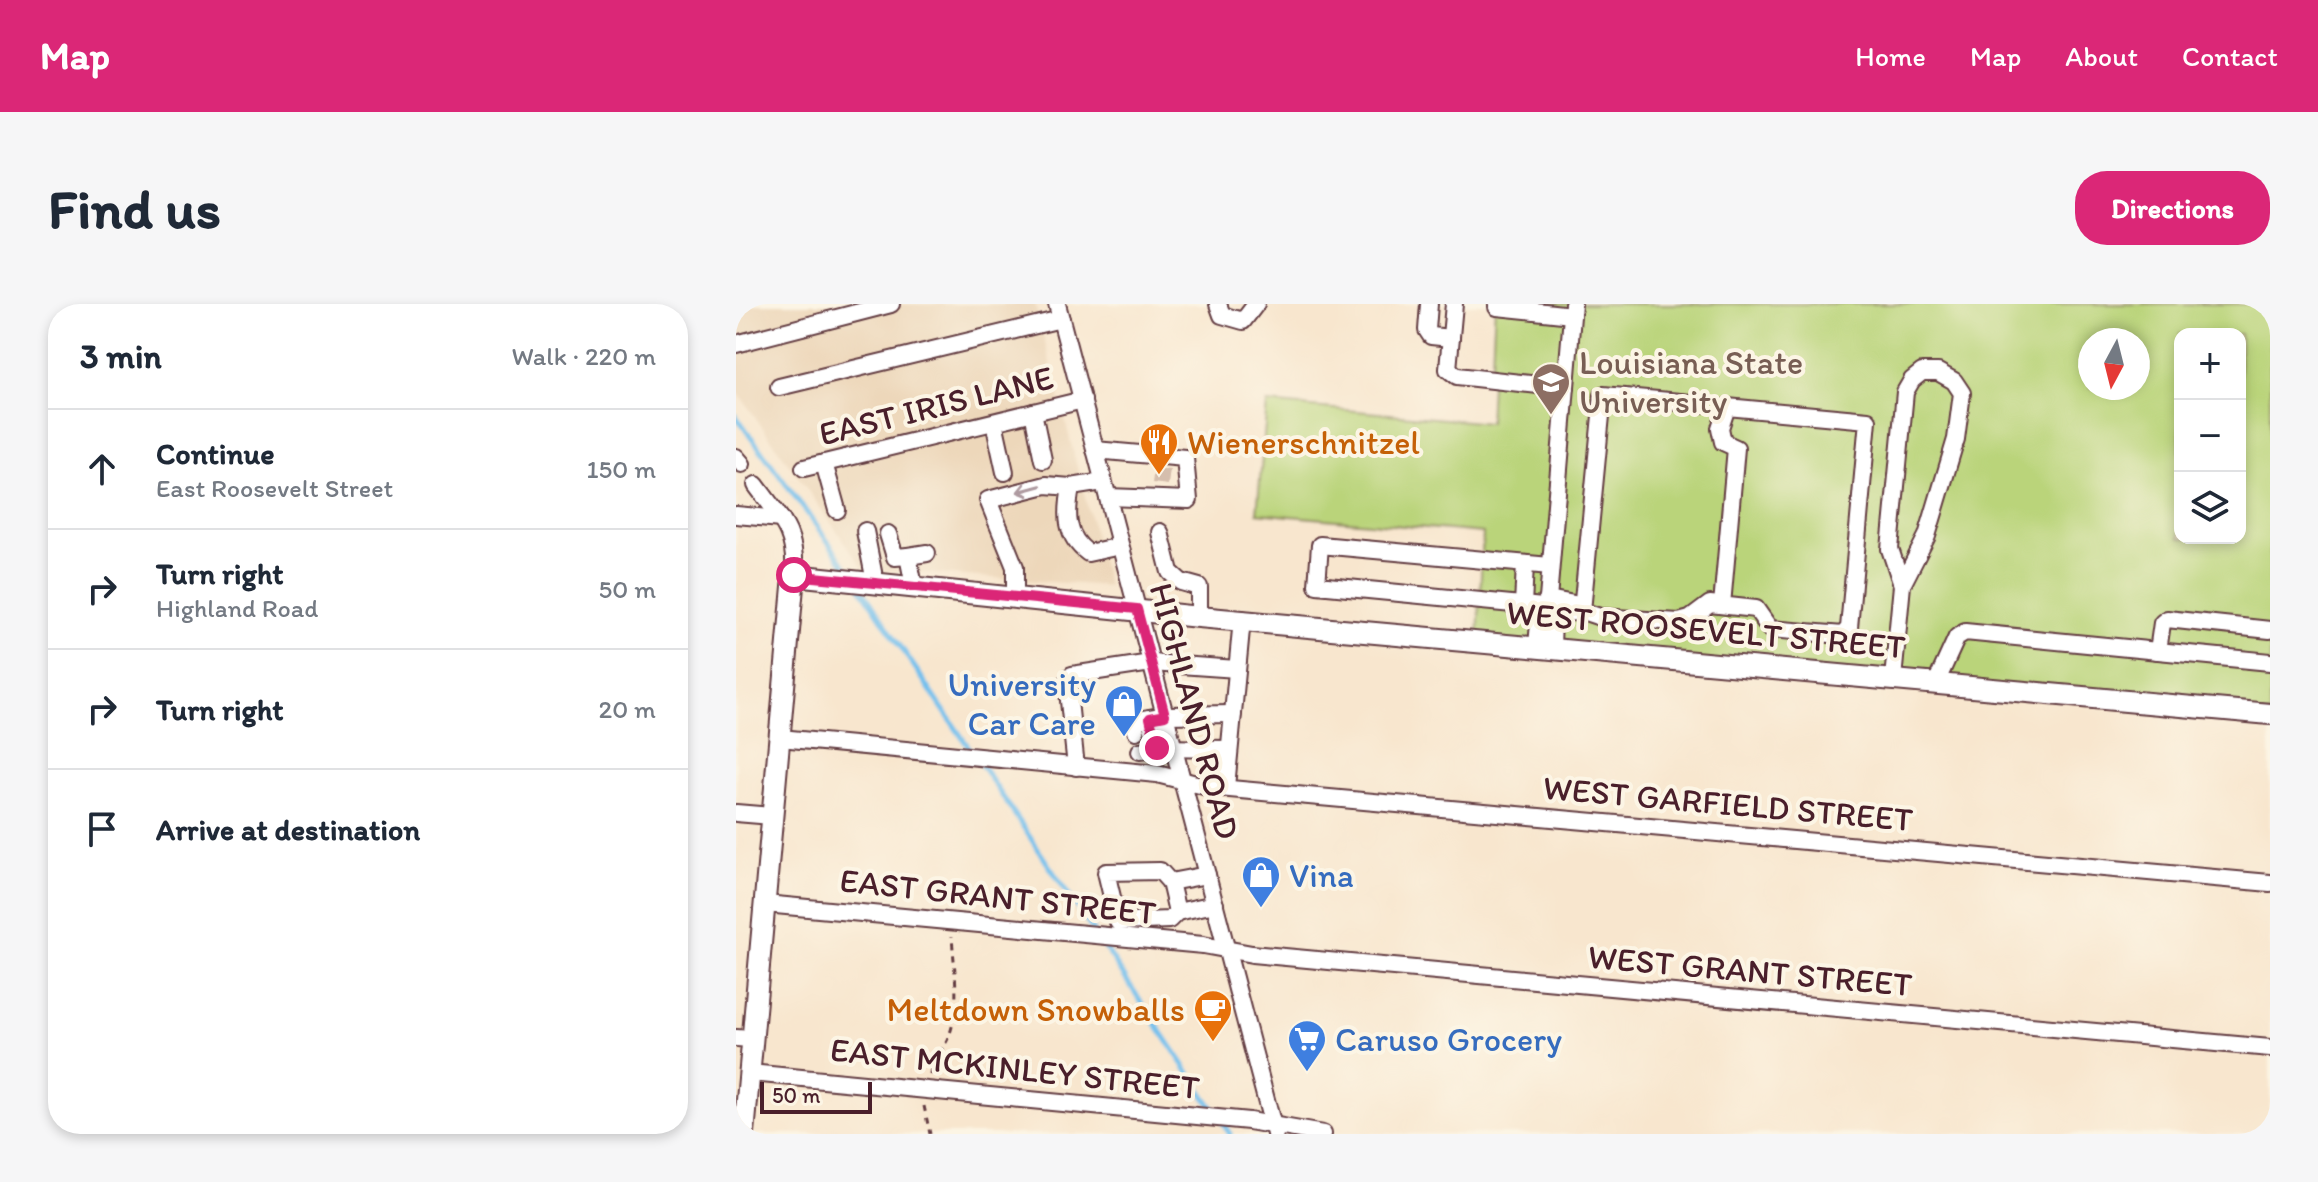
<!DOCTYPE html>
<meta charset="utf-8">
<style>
body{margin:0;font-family:Itim,sans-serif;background:#f6f6f7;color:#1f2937}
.controls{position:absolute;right:24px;top:24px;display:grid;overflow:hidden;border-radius:16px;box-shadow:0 4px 12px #0003}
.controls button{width:72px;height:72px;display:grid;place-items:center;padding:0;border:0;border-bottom:2px solid #e0e1e3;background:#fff;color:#1f2937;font:40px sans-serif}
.compass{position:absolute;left:1342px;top:24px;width:72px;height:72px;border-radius:50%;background:#fff;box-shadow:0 4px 12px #0003;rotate:187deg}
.scale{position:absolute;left:24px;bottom:20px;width:112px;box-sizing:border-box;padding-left:8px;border:4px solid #4a1f2b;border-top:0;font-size:22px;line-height:28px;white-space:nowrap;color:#4a1f2b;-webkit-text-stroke:6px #fcf5e5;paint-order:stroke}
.stop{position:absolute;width:24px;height:24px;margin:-18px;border:6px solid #db2777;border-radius:50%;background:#fff}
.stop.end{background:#db2777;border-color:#fff;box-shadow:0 2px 8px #0008}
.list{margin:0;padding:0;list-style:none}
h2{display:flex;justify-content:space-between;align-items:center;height:104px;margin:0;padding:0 32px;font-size:34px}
h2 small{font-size:26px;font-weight:400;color:#747a83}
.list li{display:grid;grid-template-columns:52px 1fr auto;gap:24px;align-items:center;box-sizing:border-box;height:120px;padding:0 32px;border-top:2px solid #e0e1e3}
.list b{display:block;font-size:30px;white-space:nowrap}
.list p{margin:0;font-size:26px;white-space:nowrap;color:#747a83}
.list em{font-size:26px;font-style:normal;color:#747a83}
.icon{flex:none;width:44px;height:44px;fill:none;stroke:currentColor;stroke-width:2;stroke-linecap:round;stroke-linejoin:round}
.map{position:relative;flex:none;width:1534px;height:830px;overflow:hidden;border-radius:32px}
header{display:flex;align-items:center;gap:48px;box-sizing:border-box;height:112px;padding:0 40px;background:#db2777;color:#fff}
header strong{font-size:38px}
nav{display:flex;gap:44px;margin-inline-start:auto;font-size:28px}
.intro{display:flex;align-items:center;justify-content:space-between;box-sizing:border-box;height:192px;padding:0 48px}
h1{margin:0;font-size:56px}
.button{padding:20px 36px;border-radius:32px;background:#db2777;color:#fff;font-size:28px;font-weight:700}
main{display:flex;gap:48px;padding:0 48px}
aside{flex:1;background:#fff;border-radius:32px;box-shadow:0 4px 12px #0003}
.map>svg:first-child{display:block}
</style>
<header>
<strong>Map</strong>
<nav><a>Home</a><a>Map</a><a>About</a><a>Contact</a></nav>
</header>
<div class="intro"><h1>Find us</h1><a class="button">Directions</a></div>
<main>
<aside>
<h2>3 min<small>Walk · 220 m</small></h2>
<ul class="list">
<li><svg class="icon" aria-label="ahead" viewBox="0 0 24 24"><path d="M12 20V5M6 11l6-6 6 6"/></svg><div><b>Continue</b><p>East Roosevelt Street</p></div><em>150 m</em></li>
<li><svg class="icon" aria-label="right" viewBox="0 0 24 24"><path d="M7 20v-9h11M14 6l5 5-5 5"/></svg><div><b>Turn right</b><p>Highland Road</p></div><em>50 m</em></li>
<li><svg class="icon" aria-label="right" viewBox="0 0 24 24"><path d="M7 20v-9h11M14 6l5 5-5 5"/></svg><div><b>Turn right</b></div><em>20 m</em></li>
<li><svg class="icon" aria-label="arrive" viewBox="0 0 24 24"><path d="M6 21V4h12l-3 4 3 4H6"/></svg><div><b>Arrive at destination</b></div></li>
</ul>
</aside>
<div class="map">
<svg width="1534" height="830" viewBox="0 0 1534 830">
<rect width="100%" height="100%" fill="#fcf5e5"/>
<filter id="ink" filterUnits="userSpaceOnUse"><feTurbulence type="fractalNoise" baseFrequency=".0125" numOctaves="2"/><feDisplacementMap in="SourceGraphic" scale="16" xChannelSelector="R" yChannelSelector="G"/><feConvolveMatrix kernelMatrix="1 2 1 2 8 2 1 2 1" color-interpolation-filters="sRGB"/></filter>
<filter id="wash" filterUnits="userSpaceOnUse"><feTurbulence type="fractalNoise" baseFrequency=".006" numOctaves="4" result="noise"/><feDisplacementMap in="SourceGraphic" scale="32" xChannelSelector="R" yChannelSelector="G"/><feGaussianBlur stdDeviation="1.8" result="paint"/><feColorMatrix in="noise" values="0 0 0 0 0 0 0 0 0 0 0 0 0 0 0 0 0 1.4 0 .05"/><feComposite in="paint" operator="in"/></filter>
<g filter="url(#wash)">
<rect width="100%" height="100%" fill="#f8e6ce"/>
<!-- built -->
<path fill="#edd7ba" d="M0,0H299L372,282L128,265L0,86Z"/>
<!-- green -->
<path fill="#bad47a" stroke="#827a52" stroke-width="2" fill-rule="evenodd" d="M759,0H1534V411L742,336L747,229L521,209L531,99L753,119ZM1444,30H1504V234H1444ZM1354,36H1402V84H1354Z"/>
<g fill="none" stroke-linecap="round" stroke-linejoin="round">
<!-- stream -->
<g stroke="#73c0ed" stroke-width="5">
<path d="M0,112L115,269"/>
<path d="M125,284L236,448"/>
<path d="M242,456L357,627"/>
<path d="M363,635L480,809"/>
<path d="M486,818L494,830"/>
</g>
</g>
</g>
<g filter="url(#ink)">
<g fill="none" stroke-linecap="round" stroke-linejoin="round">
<!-- minor-tunnel -->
<path stroke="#d5bead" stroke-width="16" stroke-dasharray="16 8" stroke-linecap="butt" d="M424,180L426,165"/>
<defs>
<g id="minor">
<path d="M321,0L539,830"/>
<path d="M482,0L486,11L507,17L520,0"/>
<path d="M693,0L691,26L695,32L715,34"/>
<path d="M718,0L712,65L721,72L830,84"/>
<path d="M761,0V3L836,11"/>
<path d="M0,40L155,0"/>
<path d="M43,83L325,15"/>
<path d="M966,100L867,91L846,307L864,313L943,318L954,315L974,300L1020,305L1034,325L1107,331L1113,324L1132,116L991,103L984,124L987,138L1000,144L986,301"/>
<path d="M297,108L307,156"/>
<path d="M258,118L269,168"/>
<path d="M359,146L449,154L453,196L372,193"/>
<path d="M0,153L6,160"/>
<path d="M88,159L101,206"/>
<path d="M68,164L347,96"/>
<path d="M20,181C44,214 61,227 58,271"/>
<path d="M335,183C330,210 329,232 352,249L384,242"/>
<path d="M0,211L45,215"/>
<path d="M129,227L139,278"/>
<path d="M424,228L434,268L445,278L463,283V313"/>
<path d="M152,230L159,253L172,252"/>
<path d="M178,282L172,252L191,249"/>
<path d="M279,292V263L252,196L310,181L335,183L367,178"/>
<path d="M812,295L838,300L846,307L816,311"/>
<path d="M787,301L789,260"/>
<path d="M807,303L581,281L584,241L814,262"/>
<path d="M801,342L804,308L811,297"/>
<path d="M816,343L817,313L812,295L837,0"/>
<path d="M1422,347L1426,319L1431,315L1534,326"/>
<path d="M1157,375L1166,281L1191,232L1220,135L1226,89L1218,77L1202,68H1186L1176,76L1169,88L1154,245L1166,281"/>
<path d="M1200,379L1221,333L1229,328L1534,358"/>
<path d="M400,427L397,417L429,411L497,410"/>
<path d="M44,434L421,470L472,483L1534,579"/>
<path d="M421,444L493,445"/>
<path d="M404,447L421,444L414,414"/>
<path d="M340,463L331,378L336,371L415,359L501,365"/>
<path d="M490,483L506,315"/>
<path d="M0,509L36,512"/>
<path d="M434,578L471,571"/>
<path d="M29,600L467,641L516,650L1534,744"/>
<path d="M441,608L434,578L424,567L370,568L382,618L433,616L441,608L479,600"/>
<path d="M0,734L16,735"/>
<path d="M14,769L513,817L587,830"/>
</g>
<path id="major" d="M8,830L58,271L463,313L1534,410"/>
</defs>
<!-- minor casing -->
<use href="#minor" stroke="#643d43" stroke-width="20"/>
<!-- major casing -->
<use href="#major" stroke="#643d43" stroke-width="24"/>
<!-- path -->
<g stroke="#643d43" stroke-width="3" stroke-dasharray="6 6" stroke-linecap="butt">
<path d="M194,771C196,755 208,746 213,732C225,701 218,664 216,632"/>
<path d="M188,802L194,830"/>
</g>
<!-- minor -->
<use href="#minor" stroke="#fff" stroke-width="16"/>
<!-- major -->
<use href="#major" stroke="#fff" stroke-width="20"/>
</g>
<!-- one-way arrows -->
<defs><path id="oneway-shaft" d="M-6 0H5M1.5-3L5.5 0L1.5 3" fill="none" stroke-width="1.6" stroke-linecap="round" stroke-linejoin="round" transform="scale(2)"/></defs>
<use stroke="#ae9aa0" href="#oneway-shaft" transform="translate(293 185) rotate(165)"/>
</g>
<g fill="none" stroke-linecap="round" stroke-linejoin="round" filter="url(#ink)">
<!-- route -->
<path stroke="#db2777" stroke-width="10" d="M58,271L401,305L429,411L414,414L421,444"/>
</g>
<!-- icons -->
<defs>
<symbol id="university-pin" viewBox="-11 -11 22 30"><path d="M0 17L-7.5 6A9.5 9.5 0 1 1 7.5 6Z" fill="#8d6e63" stroke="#fcf5e5"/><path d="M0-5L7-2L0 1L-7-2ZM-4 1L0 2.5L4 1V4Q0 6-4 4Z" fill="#fff"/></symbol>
<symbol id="restaurant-pin" viewBox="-11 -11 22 30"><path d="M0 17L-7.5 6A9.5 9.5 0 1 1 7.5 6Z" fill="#e8710a" stroke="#fcf5e5"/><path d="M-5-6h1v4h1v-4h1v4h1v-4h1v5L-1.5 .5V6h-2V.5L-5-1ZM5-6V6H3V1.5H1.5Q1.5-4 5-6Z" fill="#fff"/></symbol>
<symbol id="shop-pin" viewBox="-11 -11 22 30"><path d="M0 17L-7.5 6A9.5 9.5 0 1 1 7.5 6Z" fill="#3f7fe0" stroke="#fcf5e5"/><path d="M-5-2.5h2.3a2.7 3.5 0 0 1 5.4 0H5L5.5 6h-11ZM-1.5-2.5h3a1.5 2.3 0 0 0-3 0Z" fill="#fff"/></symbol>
<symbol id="cafe-pin" viewBox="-11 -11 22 30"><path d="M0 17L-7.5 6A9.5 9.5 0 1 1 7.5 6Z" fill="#e8710a" stroke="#fcf5e5"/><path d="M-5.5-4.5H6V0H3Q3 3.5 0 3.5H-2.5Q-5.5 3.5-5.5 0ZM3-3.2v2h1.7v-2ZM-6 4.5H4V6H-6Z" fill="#fff"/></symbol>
<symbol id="supermarket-pin" viewBox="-11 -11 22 30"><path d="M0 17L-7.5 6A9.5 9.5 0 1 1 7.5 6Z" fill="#3f7fe0" stroke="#fcf5e5"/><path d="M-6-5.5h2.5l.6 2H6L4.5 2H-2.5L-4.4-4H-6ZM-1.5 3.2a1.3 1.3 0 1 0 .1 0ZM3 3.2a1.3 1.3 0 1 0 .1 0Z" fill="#fff"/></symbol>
</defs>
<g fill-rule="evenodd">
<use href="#university-pin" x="793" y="56" width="44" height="60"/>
<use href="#restaurant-pin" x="401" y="116" width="44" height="60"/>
<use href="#shop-pin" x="366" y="378" width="44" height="60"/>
<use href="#shop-pin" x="503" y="549" width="44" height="60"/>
<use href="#cafe-pin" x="455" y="683" width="44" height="60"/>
<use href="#supermarket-pin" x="549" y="713" width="44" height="60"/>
</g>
<g text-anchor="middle" stroke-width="8" stroke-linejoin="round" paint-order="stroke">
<!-- education labels -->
<g font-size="34" fill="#785e54" stroke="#fcf5e5" text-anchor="start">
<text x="843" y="70">Louisiana State<tspan x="843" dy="39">University</tspan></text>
</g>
<!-- street labels -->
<g font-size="34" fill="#4a1f2b" stroke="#fcf5e5">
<text transform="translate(200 101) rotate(-14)" y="12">EAST IRIS LANE</text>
<text transform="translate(970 325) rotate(5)" y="12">WEST ROOSEVELT STREET</text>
<text transform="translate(459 407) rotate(75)" y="12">HIGHLAND ROAD</text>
<text transform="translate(992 499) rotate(5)" y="12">WEST GARFIELD STREET</text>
<text transform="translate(262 592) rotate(6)" y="12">EAST GRANT STREET</text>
<text transform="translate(1014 666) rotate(5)" y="12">WEST GRANT STREET</text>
<text transform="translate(279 764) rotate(6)" y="12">EAST MCKINLEY STREET</text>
</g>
<!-- food labels -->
<g font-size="34" fill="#c56008" stroke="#fcf5e5" text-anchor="start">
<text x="451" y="150">Wienerschnitzel</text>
<text x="449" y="717" text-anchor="end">Meltdown Snowballs</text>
</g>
<!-- shop labels -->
<g font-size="34" fill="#366cbe" stroke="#fcf5e5" text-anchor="start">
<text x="360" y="392" text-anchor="end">University<tspan x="360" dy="39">Car Care</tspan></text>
<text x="553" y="583">Vina</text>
<text x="599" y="747">Caruso Grocery</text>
</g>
</g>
</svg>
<div class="controls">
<button>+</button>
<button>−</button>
<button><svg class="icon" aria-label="layers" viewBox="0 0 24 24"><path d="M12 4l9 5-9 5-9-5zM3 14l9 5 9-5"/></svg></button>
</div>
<svg class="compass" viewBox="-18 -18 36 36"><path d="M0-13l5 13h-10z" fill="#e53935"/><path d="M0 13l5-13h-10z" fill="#747a83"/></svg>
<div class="scale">50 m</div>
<div class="stop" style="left:58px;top:271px"></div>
<div class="stop end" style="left:421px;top:444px"></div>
</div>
</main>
